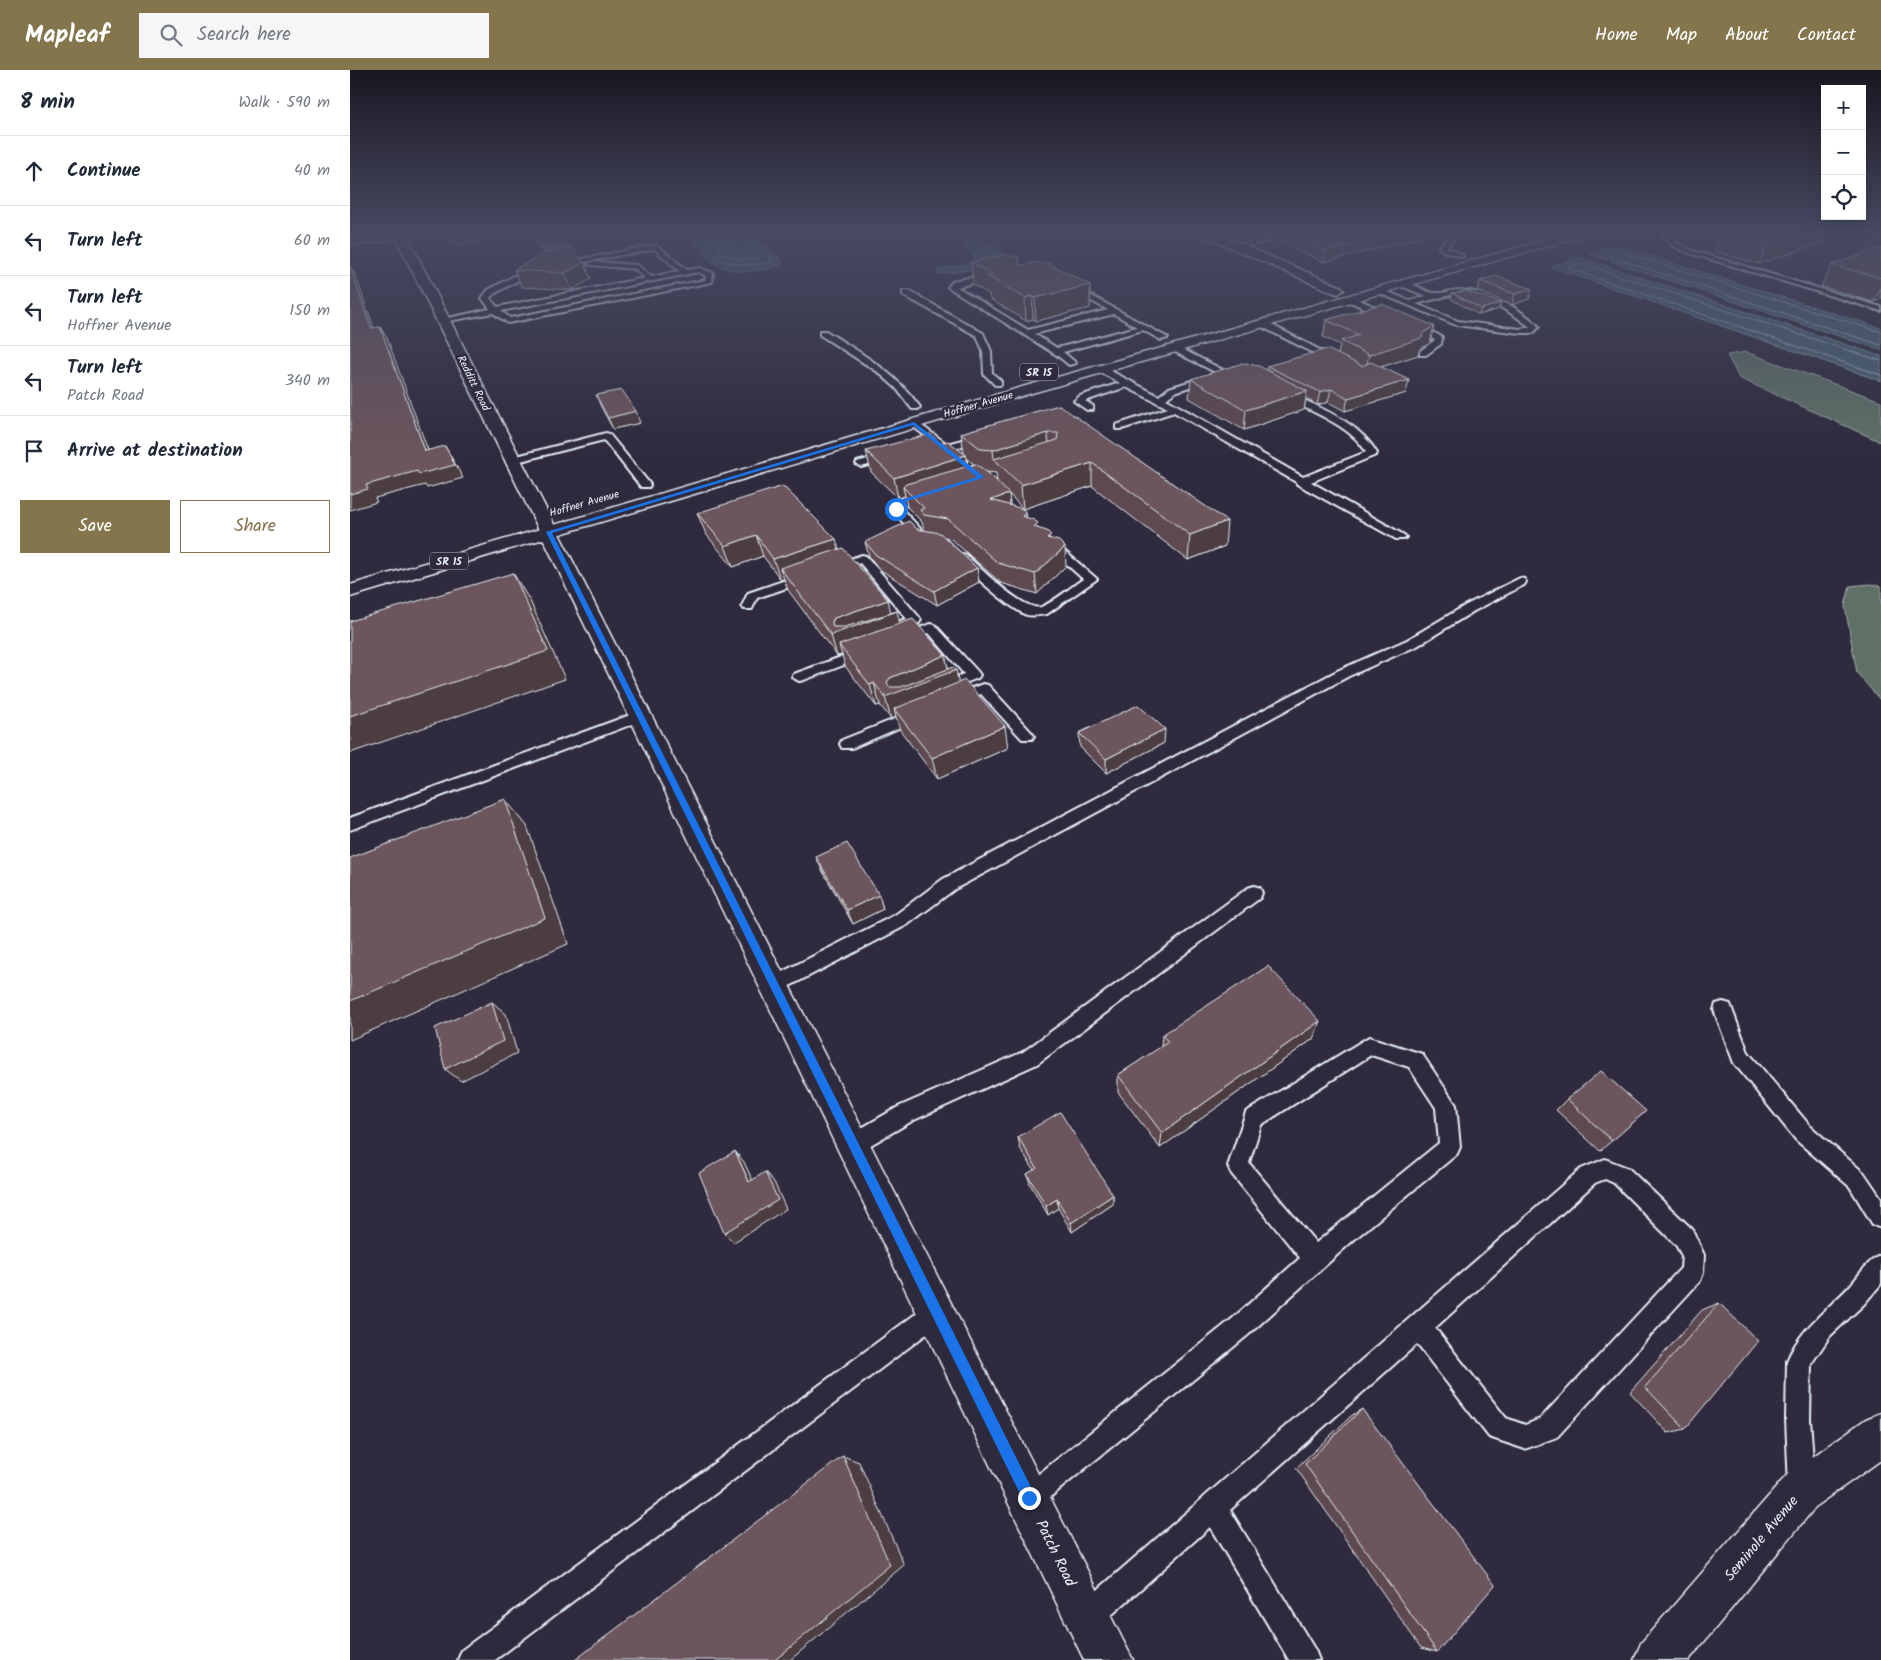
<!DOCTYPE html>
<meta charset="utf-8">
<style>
body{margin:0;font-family:Kalam,sans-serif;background:#f6f6f7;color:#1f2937}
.controls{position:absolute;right:15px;top:15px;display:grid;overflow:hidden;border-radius:0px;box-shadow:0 5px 20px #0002}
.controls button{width:45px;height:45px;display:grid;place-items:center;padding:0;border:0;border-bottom:1px solid #e0e1e3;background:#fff;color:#1f2937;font:25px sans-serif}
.stop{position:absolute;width:15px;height:15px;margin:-11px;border:4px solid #1a73e8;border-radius:50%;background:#fff}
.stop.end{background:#1a73e8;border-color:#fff;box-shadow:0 1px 5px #0008}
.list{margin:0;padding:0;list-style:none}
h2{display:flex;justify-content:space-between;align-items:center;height:65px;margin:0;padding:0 20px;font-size:21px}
h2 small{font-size:16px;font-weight:400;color:#747a83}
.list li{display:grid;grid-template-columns:32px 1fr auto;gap:15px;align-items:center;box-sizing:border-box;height:70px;padding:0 20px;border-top:1px solid #e0e1e3}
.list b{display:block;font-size:19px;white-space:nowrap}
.list p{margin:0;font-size:16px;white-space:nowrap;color:#747a83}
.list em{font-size:16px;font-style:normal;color:#747a83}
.actions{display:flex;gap:10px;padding:15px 20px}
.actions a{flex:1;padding:11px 0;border:1px solid #84754c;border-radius:0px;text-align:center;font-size:18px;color:#84754c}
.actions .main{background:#84754c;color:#fff}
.icon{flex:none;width:28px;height:28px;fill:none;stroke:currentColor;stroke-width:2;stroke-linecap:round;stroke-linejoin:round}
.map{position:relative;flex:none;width:1531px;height:1590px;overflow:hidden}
header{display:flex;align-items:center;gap:30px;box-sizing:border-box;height:70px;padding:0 25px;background:#84754c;color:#fff}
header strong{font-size:24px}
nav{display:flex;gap:28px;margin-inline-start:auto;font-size:18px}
.search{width:350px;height:45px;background:#f6f6f7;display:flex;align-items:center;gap:12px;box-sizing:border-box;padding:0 18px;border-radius:0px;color:#747a83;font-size:19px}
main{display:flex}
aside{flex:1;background:#fff}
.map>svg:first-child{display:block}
</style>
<header>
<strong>Mapleaf</strong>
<div class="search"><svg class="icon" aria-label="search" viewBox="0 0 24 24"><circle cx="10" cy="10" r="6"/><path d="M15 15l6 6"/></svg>Search here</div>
<nav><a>Home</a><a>Map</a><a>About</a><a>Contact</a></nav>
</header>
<main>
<aside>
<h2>8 min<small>Walk · 590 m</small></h2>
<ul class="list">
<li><svg class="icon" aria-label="ahead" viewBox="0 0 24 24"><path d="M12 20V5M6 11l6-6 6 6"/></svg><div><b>Continue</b></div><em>40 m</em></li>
<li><svg class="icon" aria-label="left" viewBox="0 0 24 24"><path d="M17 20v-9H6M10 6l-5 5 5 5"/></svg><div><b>Turn left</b></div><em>60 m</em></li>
<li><svg class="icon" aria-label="left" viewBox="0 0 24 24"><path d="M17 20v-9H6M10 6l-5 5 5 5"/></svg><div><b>Turn left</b><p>Hoffner Avenue</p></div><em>150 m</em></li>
<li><svg class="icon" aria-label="left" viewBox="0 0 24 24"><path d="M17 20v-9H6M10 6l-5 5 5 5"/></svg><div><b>Turn left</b><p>Patch Road</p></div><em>340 m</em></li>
<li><svg class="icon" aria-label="arrive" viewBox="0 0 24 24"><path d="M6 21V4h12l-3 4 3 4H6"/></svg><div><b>Arrive at destination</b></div></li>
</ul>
<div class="actions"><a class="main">Save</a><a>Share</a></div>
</aside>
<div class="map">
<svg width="1531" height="1590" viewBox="0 0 1531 1590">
<rect width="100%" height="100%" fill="#2f2a3d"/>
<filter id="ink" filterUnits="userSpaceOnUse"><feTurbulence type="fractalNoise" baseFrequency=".02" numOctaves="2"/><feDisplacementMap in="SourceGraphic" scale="10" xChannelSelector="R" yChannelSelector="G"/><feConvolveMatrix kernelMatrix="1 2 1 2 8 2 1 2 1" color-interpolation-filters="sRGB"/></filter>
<g filter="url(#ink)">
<!-- green -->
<g fill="#5f6f66" stroke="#a4b0af">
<path d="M1396,282L1531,331V372L1389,308L1377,285Z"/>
<path d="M1520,514L1531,516V631L1507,603L1495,536L1500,516Z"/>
</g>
<!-- water -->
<g fill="#4b6473" stroke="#8a9ca8">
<path d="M391,164L408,166L431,190L432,195C406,203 378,206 357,187C352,182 348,177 343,172L344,170Z"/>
<path d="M615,170C634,167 647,179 662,189L655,195L588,204L587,201C598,196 610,197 622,192L624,187L613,177Z"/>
<path d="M1263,176L1275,178L1531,258V280L1239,184Z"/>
<path d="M1225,188H1231L1531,286V311L1201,197Z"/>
</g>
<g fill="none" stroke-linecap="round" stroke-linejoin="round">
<!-- shore -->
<g stroke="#a9b9c3" stroke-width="1">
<path d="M377,164L374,171L357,173L355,175C371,198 396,197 422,192L423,189L404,169L403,164"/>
<path d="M383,164L381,172L369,178V182L389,190L409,188L410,185L398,172L396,164"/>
<path d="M1531,262L1274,183L1264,181L1260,184L1261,187L1531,275"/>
<path d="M1531,291L1230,193L1219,196L1220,199L1531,305"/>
</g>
<defs>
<g id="service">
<path d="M934,164H945L887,178L884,176Z"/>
<path d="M1102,164H1109L1096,177L1113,185V187L1093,181L1089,177Z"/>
<path d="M1312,164H1318L1326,173L1340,180L1531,237V241L1336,182L1322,175Z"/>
<path d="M306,175L337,200L350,198L363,203L362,212L158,253L143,243L93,252L89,250L140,239L132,228L138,220L181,197L187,196L191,198L144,224L140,228L147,237L295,208L285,199L240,195L238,194L242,192L287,195L302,207L329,201L305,179L211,196L207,194ZM349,202L356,206L355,210L160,248L151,241Z"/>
<path d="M643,203L647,205L646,207L607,217L678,260L758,240L719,219V215H722L818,268L811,270L793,260L713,282L726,293L719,295L708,286L598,217L603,211ZM764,244L787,257L707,278L684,264Z"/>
<path d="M1051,212C1063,211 1073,222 1084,223C1092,224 1102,220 1110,220C1137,221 1171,238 1189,257L1183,263H1170L1106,255L1024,221L1031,219L1060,231L1076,226L1051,216ZM1104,224C1132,225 1159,240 1180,257L1170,259L1108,251L1066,234Z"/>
<path d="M553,221H559L633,263L641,281L642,303L651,311V315H645L634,304L633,281L627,266L553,225Z"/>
<path d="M997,227H1003L1043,245L1036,247L997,231Z"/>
<path d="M910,252H916L991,291L984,293L910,256Z"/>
<path d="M1059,253H1065L1092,267L1091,274L1076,285H1070V281L1085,270L1059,257Z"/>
<path d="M470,261H476C512,284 544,301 570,337L568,339H562L546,318L528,302L470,265Z"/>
<path d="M824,275L879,303L825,322L816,329L953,407L1016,382C1002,356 958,340 933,327V323H939C970,338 1009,352 1027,383L1026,385L961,412L1054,465L1056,467L1054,469H1046L947,414L946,412L824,342L772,359H766V355L818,338L776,317L735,331L743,336V340H737L724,331L730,326L770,313L748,301V297L751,296L809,326L819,318L867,303L821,280V276Z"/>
<path d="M564,350L597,374L634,364L639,367L637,369L595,381L561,355V351Z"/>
<path d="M256,363L259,364L299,413L300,415L299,417H291L254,370L163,393L158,390L159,388Z"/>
<path d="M540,383L544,384V388L511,397L506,394L507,392Z"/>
<path d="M577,421L581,422L582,424L581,426L559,432L552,439L578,467L572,470L568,469L541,439L551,428Z"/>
<path d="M700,471L704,472L747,509L697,544C691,545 680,547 674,544C658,536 617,501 606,487L612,484L616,485C628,496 675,543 691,537C704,532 721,517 733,509L696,476L694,474L696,472Z"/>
<path d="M512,485L516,486L569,547L571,550L569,553L544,561L540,560L538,557L540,554L557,549L510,493L484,502L478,498L480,496Z"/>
<path d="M456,503L460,504L462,507L460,510L407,528L402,539H394L392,536L398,523Z"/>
<path d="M1170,508L1174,509L1176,512L1174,515L1124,541L1067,576L999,606L605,819L557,855L430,921L424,923L418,921L415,915L418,909L545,845L593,809L989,600L1057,570L1116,535Z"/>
<path d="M581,554L585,555L628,602L630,605L628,608L592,622H582L580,619L582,616L614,604L579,563L554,572L548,568L549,565Z"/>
<path d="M513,579L518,580L520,583L518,586L454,610L449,611L442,607L444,604Z"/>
<path d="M633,614L638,615L682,663L684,666L682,669H672L631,624L605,633L600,632L598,629L600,626Z"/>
<path d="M567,640L572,642L574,645L572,648L502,678H492L490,674L492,670Z"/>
<path d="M291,641L296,643L298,646L296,649L0,760V748Z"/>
<path d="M904,816L910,818L912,823L910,828L687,994L562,1051L510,1081L503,1084L496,1081L493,1074L496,1067L548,1037L673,982L898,818Z"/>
<path d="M1373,932L1380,934L1398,982L1460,1056L1514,1103L1531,1128V1158L1523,1155L1500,1117L1446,1070L1384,993L1364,940L1366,934Z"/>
<path d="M1019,967L1072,984L1106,1035L1110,1077L1107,1084L1007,1167L898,1265L688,1437L679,1441L670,1437L666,1428L670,1419L882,1249L950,1188L881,1103L878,1096L896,1042ZM1021,985L1059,997L1086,1038L1089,1073L966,1173L899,1093L911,1055Z"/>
<path d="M1255,1089L1278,1098L1342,1159L1354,1185L1353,1203L1350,1211L1207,1367L1175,1379L1139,1367L1067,1274L880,1440L965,1580L969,1590H939L860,1457L748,1557L738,1561L728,1557L724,1547L728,1537L1231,1099ZM1255,1109L1264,1113L1326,1175L1332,1186L1331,1198L1190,1349L1175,1355L1156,1348L1085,1258L1245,1113Z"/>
<path d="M1531,1185V1214L1514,1234L1480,1266L1461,1294L1460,1349L1465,1418L1461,1427L1452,1431L1443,1427L1439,1418L1436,1349L1437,1291C1450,1259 1476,1241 1499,1217C1509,1206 1517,1191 1531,1185Z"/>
<path d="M587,1230L595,1234L599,1242L595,1250L145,1590H108L112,1580L579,1234Z"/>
</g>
<g id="minor">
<path d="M40,164H67L61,167L0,176V170Z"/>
<path d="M853,164H867L992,217L994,220L988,224L984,223L854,166Z"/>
<path d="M199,456L206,458L208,462L783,1590H734L190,462L192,458Z"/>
<path d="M1531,1343V1390L1467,1435L1339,1590H1284L1291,1573L1437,1405L1516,1349Z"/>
</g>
<path id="tertiary" d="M44,164H56L208,462L206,466L199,468L192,466L190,462Z"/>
<path id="primary" d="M1217,164H1235L1233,166L682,323L0,527V515L672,317Z"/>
</defs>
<!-- service casing -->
<use href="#service" stroke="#e8f1f8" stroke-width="4"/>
<!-- minor casing -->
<use href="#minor" stroke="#e8f1f8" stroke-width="3"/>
<!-- tertiary casing -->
<use href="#tertiary" stroke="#e8f1f8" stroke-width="3"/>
<!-- primary casing -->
<use href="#primary" stroke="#e8f1f8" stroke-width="3"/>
<!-- service -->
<use href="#service" fill="#2f2a3d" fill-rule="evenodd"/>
<!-- minor -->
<use href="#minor" fill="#2f2a3d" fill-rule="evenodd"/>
<!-- tertiary -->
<use href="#tertiary" fill="#2f2a3d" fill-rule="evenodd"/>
<!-- primary -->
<use href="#primary" fill="#2f2a3d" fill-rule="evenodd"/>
</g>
<!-- wall -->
<g fill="#5d494f" stroke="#e8f1f8" fill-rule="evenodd">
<path d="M178,164H208L219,179L234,192L241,209L222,220L172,217L164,200L194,184Z"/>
<path d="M909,164H1072L1071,167L974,192L926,171L927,164L916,166Z"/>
<path d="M1372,164H1478L1473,172L1408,194L1364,181Z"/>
<path d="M1531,177V229L1523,232L1471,216L1482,195Z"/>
<path d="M669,187V196L740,215V238L686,251L683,249L676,251L640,229L639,224L623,215L621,192Z"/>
<path d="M1130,211L1179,229L1162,235L1127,221Z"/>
<path d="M1102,223L1151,233L1149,239L1129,245L1101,229Z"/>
<path d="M976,250L1080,273L1070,279L1068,285L1031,297L1056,323L995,341L978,332L967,335L956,329L954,340L894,360L839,328L841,309L917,300V296L988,284L990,275L973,267Z"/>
<path d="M246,325L290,353L263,359L251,337Z"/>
<path d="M709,335L875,476L838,490L742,416L673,439L659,424L660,436L676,443V448L701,469L716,496L687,524L651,513L601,469L595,467L627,498L629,512L587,535L529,499L519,486L515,472L567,459L574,460L572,452L557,437L555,426L548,428L521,402L516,381L590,373L614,383L611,363ZM617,389L624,394L618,396ZM637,402L646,403L647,411Z"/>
<path d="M347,443L489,479L550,554L595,585L598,599L658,678L587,709L550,660L546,647L541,649L530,635L526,636L495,596L492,585L487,586L438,520L434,509L431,510L413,486L383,497L356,464Z"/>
<path d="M729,663L814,673L756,703L730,677Z"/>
<path d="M466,787L529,825L533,839L503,854L472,800Z"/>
<path d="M812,965L963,969L810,1078L768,1022V1005L811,977Z"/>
<path d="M1217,1029L1296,1041L1250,1081L1206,1040Z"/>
<path d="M668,1067L763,1125V1134L722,1162L708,1138L698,1145L680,1114L677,1104L684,1100L670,1078Z"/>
<path d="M1369,1233L1335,1359L1318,1363L1280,1322L1352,1240Z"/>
<path d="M1012,1339L1087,1582L1071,1578L946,1398L1001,1346Z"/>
</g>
<!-- shaded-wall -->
<g fill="#4c3c40" stroke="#e8f1f8">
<path d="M98,164H129L132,170L104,175Z"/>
<path d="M916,164H927L916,166Z"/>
<path d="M1046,164H1072L1071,167L974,192L976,181Z"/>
<path d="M1445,164H1478L1473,172L1408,194L1419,172Z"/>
<path d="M218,177L223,187L200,191L195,180Z"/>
<path d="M234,192L241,209L222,220L215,203Z"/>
<path d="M0,196L6,206L28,270L21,258Z"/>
<path d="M740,215V238L686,251L685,228Z"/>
<path d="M1182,219L1179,229L1162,235L1165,224Z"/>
<path d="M1531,219V229L1523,232Z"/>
<path d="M682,226L683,249L676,251L675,228Z"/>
<path d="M1151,233L1149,239L1129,245L1131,239Z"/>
<path d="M1084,256L1080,273L1070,279L1068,285L1015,302L1019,285L1073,263Z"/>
<path d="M30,257L37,268L83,394L75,381Z"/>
<path d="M1059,310L1056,323L995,341L998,328Z"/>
<path d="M981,319L978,332L967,335L970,322Z"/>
<path d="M957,321L954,340L894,360L896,340Z"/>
<path d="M286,341L290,353L263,359L258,348Z"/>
<path d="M698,363L699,386L644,389L643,380Z"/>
<path d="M95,376L113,408L77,418L75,415L25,428L27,432L0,440V424L16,415Z"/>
<path d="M616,385L619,405L553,417L555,426L548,428L544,408Z"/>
<path d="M742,393V416L673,439L671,415Z"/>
<path d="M659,424L661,444L641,430Z"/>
<path d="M676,443L678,462L672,446Z"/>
<path d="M877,451L875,476L838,490L840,465Z"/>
<path d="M406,465L413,486L383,497L375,476Z"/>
<path d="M486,469L492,490L430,498L434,509L431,510L423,489Z"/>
<path d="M715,477L716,496L687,524L685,504Z"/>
<path d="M627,498L629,512L587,535L584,521Z"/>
<path d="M163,503L180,531L215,609L0,683V646Z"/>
<path d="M538,530L541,543L547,541L552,563L489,575L492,585L487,586L481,565L482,552L484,548Z"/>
<path d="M595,585L599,603L606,600L610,621L544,639L546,647L541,649L535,627L537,612L540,608Z"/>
<path d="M524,613L530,635L526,636L520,615Z"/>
<path d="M655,656L658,678L587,709L582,688Z"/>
<path d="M815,659L814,673L756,703V689Z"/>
<path d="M155,729L177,756L218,874L0,970V931Z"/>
<path d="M529,825L533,839L503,854L497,840Z"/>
<path d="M142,932L156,944L167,983L111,1011L95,999Z"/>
<path d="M970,951L963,969L810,1078L812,1063Z"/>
<path d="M385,1081L394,1092L408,1122L399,1112Z"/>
<path d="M415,1102L424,1112L436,1139L384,1172L374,1163Z"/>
<path d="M763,1125V1134L722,1162L721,1153Z"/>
<path d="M707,1129L708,1138L698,1145L696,1136Z"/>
<path d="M493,1386L509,1392L554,1495L440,1590H425Z"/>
</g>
<!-- building -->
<g fill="#6c555c" stroke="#e8f1f8">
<path d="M182,164H208L218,177L195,180Z"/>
<path d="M936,164H1046L976,181Z"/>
<path d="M1389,164H1445L1419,172Z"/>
<path d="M1531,177V208L1482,195Z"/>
<path d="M222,178L234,192L215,203L164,200L195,183Z"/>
<path d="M653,185L669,187V196L687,192L692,194L698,193L740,215L685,228L682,226L675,228L637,206L643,205L621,192Z"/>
<path d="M0,196L21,258L30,257L75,381L95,376L105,395L69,404L67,401L16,415L18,419L0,424Z"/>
<path d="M1146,206L1182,219L1165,224L1130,211Z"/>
<path d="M1116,221L1151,233L1131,239L1102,223Z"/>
<path d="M1032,234L1084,256L1073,263L1072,268L1019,285L991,271L1009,265L976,250Z"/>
<path d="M977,279L1012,296L1021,292L1059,310L998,328L981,319L970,322L917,296Z"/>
<path d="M893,293L909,296L957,321L896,340L841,309Z"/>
<path d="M272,320L286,341L258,348L246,325Z"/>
<path d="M709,335L877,451L840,465L742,393L671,415L644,389L707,370L708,363H698L643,380L631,379L611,363Z"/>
<path d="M580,364L590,373L598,371L616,385L544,408L516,381Z"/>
<path d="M626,394L642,406L659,424L641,430L673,439L676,443L672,446L684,450L688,453L684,457L697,461L701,465L697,468L709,471L715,477L685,504L648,493L598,449L574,445L570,440L574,438L553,417L556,414Z"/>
<path d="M433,416L486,469L423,489L406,465L375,476L347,443Z"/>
<path d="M559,451L567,459L590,463L627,498L584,521L526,485L515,472Z"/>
<path d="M493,478L538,530L484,548L482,552L483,557H495L547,541L481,565L430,498Z"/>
<path d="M163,503L198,581L0,646V551Z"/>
<path d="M563,549L595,585L540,608L537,612L539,617H551L603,597L606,600L535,627L524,613L520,615L489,575Z"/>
<path d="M615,610L655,656L582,688L544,639Z"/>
<path d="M788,635L815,659L756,689L729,663Z"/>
<path d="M155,729L195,848L0,931V788Z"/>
<path d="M497,773L529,825L497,840L466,787Z"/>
<path d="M918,896L970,951L812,1063L768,1005L818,972L812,965Z"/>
<path d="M142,932L153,971L95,999L85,958Z"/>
<path d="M1251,1001L1296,1041L1262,1071L1217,1029Z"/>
<path d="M710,1042L763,1125L721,1153L707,1129L696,1136L677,1104L687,1098L668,1067Z"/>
<path d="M385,1081L399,1112L415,1102L428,1130L374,1163L349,1103Z"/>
<path d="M1369,1233L1408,1271L1335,1359L1295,1317Z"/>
<path d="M1012,1339L1145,1515L1087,1582L955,1394Z"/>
<path d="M493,1386L540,1495L425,1590H225Z"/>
</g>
</g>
<!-- sky -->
<linearGradient id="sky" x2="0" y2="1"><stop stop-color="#1a1722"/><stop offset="0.42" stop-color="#474a62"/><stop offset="1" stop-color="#474a62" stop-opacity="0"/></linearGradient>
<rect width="1531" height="386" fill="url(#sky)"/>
<!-- route -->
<path fill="#1a73e8" d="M564,352L633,406V408L557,431L548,440H544V438L554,429L627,407L563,355L202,463L684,1423L685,1428L684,1432L679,1434L674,1432L196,462Z"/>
<g text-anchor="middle" stroke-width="5" stroke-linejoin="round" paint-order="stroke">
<!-- shield labels -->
<g fill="#2f2a3d" stroke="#b0b5c0" stroke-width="1">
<rect x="670" y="293.5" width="38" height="17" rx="4"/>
<rect x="80" y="482.5" width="38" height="17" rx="4"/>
</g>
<g font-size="11" font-weight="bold" fill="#e8f1f8">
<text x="689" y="306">SR 15</text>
<text x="99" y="495">SR 15</text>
</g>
<!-- far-street labels -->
<g font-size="11" fill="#e8f1f8" stroke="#2f2a3d">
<text transform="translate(124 313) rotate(64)" y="4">Redditt Road</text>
<text transform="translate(628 334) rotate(-16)" y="4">Hoffner Avenue</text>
<text transform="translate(234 433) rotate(-16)" y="4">Hoffner Avenue</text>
</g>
<!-- near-street labels -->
<g font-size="15" fill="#e8f1f8" stroke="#2f2a3d">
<text transform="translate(1411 1468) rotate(-50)" y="5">Seminole Avenue</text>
<text transform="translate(706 1483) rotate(64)" y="5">Patch Road</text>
</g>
</g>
</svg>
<div class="controls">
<button>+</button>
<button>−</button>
<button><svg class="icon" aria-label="locate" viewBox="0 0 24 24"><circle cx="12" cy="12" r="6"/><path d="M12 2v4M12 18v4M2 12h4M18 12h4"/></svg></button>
</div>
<div class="stop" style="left:546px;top:439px"></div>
<div class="stop end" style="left:679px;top:1428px"></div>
</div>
</main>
